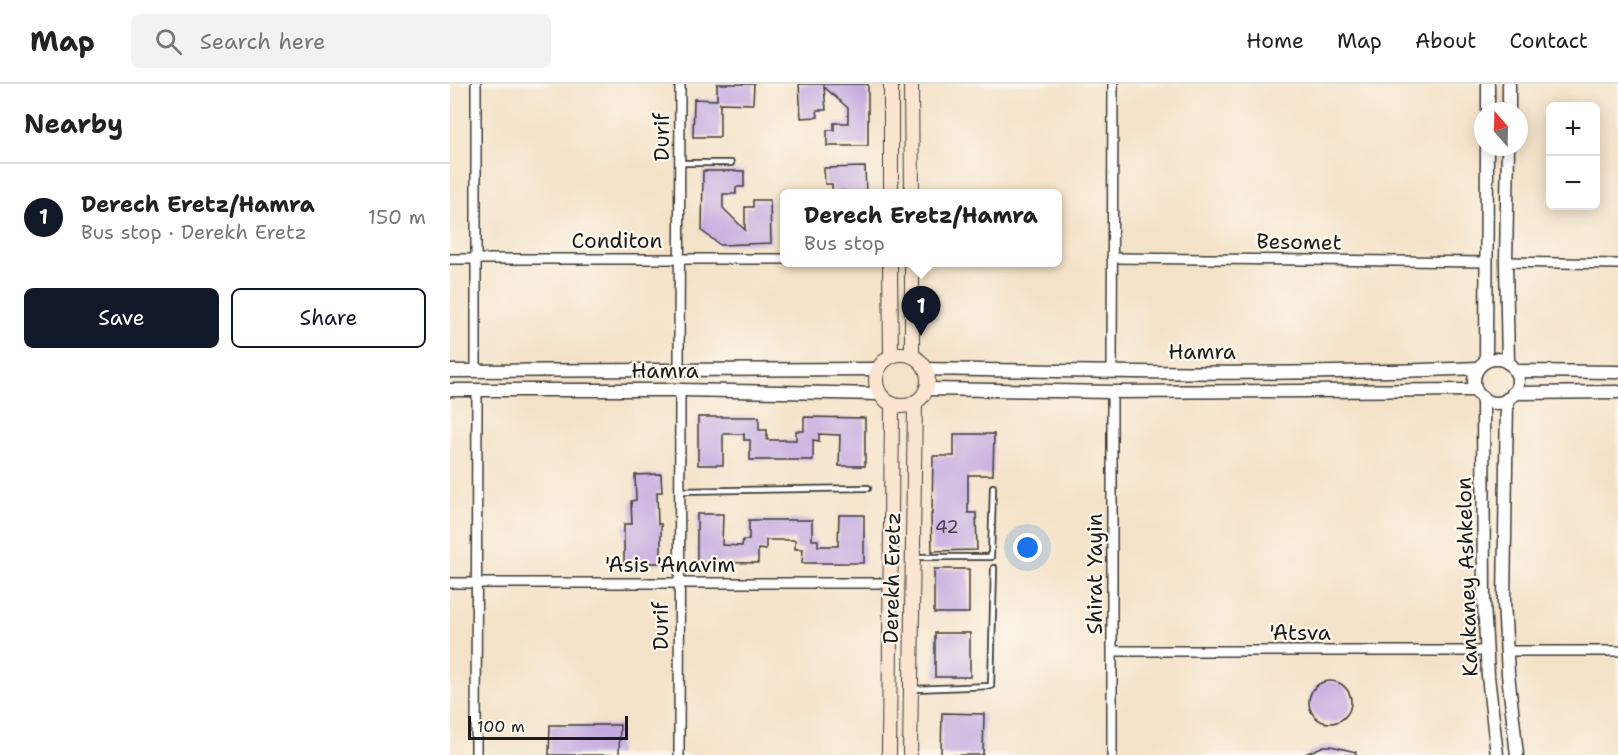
<!DOCTYPE html>
<meta charset="utf-8">
<style>
body{margin:0;font-family:"Shantell Sans",sans-serif;background:#f2f2f2;color:#222}
.controls{position:absolute;right:18px;top:18px;display:grid;overflow:hidden;border-radius:9px;box-shadow:0 3px 15px #0003}
.controls button{width:54px;height:54px;display:grid;place-items:center;padding:0;border:0;border-bottom:2px solid #e0e0e0;background:#fff;color:#222;font:30px sans-serif}
.compass{position:absolute;left:1024px;top:18px;width:54px;height:54px;border-radius:50%;background:#fff;box-shadow:0 3px 15px #0003;rotate:340deg}
.scale{position:absolute;left:18px;bottom:15px;width:160px;box-sizing:border-box;padding-left:6px;border:3px solid #1c1c1c;border-top:0;font-size:16px;line-height:21px;white-space:nowrap;color:#1c1c1c;-webkit-text-stroke:4px #fbf7ec;paint-order:stroke}
.you{position:absolute;left:578px;top:464px;width:21px;height:21px;margin:-15px;border:4px solid #fff;border-radius:50%;background:#1a73e8;box-shadow:0 0 0 9px #1a73e833}
.badge{display:grid;place-items:center;width:39px;height:39px;border-radius:50%;background:#111827;color:#fff;font-size:20px;font-weight:700}
.pin{position:absolute;translate:-50% -50px;filter:drop-shadow(0 2px 3px #0008)}
.pin::after{content:'';position:absolute;top:32px;width:21px;height:18px;background:inherit;clip-path:polygon(0 0,100% 0,50% 100%)}
.popup{position:absolute;left:330px;top:105px;width:282px;height:78px;box-sizing:border-box;display:grid;place-content:center;border-radius:9px;background:#fff;filter:drop-shadow(0 2px 4px #0005);font-size:20px;white-space:nowrap;color:#767676}
.popup b{font-size:22px;color:#222}
.popup::after{content:'';position:absolute;left:50%;top:100%;margin-left:-12px;border:12px solid transparent;border-top-color:#fff}
.list{margin:0;padding:0;list-style:none}
h2{display:flex;justify-content:space-between;align-items:center;height:78px;margin:0;padding:0 24px;font-size:26px}
h2 small{font-size:20px;font-weight:400;color:#767676}
.list li{display:grid;grid-template-columns:39px 1fr auto;gap:18px;align-items:center;box-sizing:border-box;height:108px;padding:0 24px;border-top:2px solid #e0e0e0}
.list b{display:block;font-size:22px;white-space:nowrap}
.list p{margin:0;font-size:20px;white-space:nowrap;color:#767676}
.list em{font-size:20px;font-style:normal;color:#767676}
.actions{display:flex;gap:12px;padding:18px 24px}
.actions a{flex:1;padding:14px 0;border:2px solid #111827;border-radius:9px;text-align:center;font-size:21px;color:#111827}
.actions .main{background:#111827;color:#fff}
.icon{flex:none;width:33px;height:33px;fill:none;stroke:currentColor;stroke-width:2;stroke-linecap:round;stroke-linejoin:round}
.map{position:relative;flex:none;width:1168px;height:671px;overflow:hidden}
header{display:flex;align-items:center;gap:36px;box-sizing:border-box;height:84px;padding:0 30px;background:#fff;border-bottom:2px solid #e0e0e0}
header strong{font-size:28px}
nav{display:flex;gap:33px;margin-inline-start:auto;font-size:21px}
.search{width:420px;height:54px;background:#f2f2f2;display:flex;align-items:center;gap:15px;box-sizing:border-box;padding:0 21px;border-radius:9px;color:#767676;font-size:22px}
main{display:flex}
aside{flex:1;background:#fff}
.map>svg:first-child{display:block}
</style>
<header>
<strong>Map</strong>
<div class="search"><svg class="icon" aria-label="search" viewBox="0 0 24 24"><circle cx="10" cy="10" r="6"/><path d="M15 15l6 6"/></svg>Search here</div>
<nav><a>Home</a><a>Map</a><a>About</a><a>Contact</a></nav>
</header>
<main>
<aside>
<h2>Nearby<small></small></h2>
<ul class="list">
<li><span class="badge">1</span><div><b>Derech Eretz/Hamra</b><p>Bus stop · Derekh Eretz</p></div><em>150 m</em></li>
</ul>
<div class="actions"><a class="main">Save</a><a>Share</a></div>
</aside>
<div class="map">
<svg width="1168" height="671" viewBox="0 0 1168 671">
<rect width="100%" height="100%" fill="#fbf7ec"/>
<filter id="ink" filterUnits="userSpaceOnUse"><feTurbulence type="fractalNoise" baseFrequency=".0167" numOctaves="2"/><feDisplacementMap in="SourceGraphic" scale="12" xChannelSelector="R" yChannelSelector="G"/><feConvolveMatrix kernelMatrix="1 2 1 2 8 2 1 2 1" color-interpolation-filters="sRGB"/></filter>
<filter id="wash" filterUnits="userSpaceOnUse"><feTurbulence type="fractalNoise" baseFrequency=".008" numOctaves="4" result="noise"/><feDisplacementMap in="SourceGraphic" scale="24" xChannelSelector="R" yChannelSelector="G"/><feGaussianBlur stdDeviation="1.35" result="paint"/><feColorMatrix in="noise" values="0 0 0 0 0 0 0 0 0 0 0 0 0 0 0 0 0 1.4 0 .05"/><feComposite in="paint" operator="in"/></filter>
<g filter="url(#wash)">
<rect width="100%" height="100%" fill="#f4e2c8"/>
<g id="blocks">
<!-- building -->
<g fill="#c3aae0">
<path d="M267,0H304L303,20L270,19V53H243L244,15L267,16Z"/>
<path d="M349,0H418V62H377V46H384V39H398V24L374,3L376,26H367L368,33L351,34Z"/>
<path d="M415,83L416,110H396V107H382V100H375L374,84Z"/>
<path d="M253,87H294V103H286V110H273V124L295,146V123H303V116H320L321,159L270,161L252,147Z"/>
<path d="M248,333H309V346H317V356H346V347H354V333L415,334V382H389L390,351L369,350V357L363,356V376H300V356H294V350H273V381H248Z"/>
<path d="M504,350H544L543,391H518V429H526L527,466L482,467L481,430H482L483,372H504Z"/>
<path d="M211,390L212,408H207L208,440H211V479H174V440H182L181,417L186,416L185,391Z"/>
<path d="M247,430H273L272,461L292,462L293,456H299V436H362V456H368V462H388L389,431H414V479H352L353,465H345V456H316V466L308,465V479L247,478Z"/>
<rect x="484" y="485" width="35" height="44"/>
<rect x="485" y="549" width="35" height="44"/>
<circle cx="880" cy="618" r="21"/>
<path d="M492,629L534,630L533,671H491Z"/>
<path d="M100,641H170L169,671H99Z"/>
<path d="M874,662H881L906,668L905,671H853Z"/>
</g>
</g>
</g>
<g filter="url(#ink)">
<use href="#blocks" fill-opacity="0" stroke="#3c3a36" stroke-width="1.5"/>
<g fill="none" stroke-linecap="round" stroke-linejoin="round">
<defs>
<g id="service">
<path d="M230,79H281"/>
<path d="M229,407L418,404"/>
<path d="M464,473H541L543,403"/>
<path d="M464,605L541,602L544,484"/>
</g>
<g id="minor">
<path d="M662,174L1037,178"/>
<path d="M0,175H334"/>
<path d="M1056,178L1168,180"/>
<path d="M229,286L230,0"/>
<path d="M26,288V0"/>
<path d="M662,288L663,0"/>
<path d="M662,308V671"/>
<path d="M0,499H441"/>
<path d="M663,567H1037"/>
<path d="M1056,567H1168"/>
<path d="M26,671L27,306"/>
<path d="M229,671L230,306"/>
</g>
<g id="tertiary">
<path d="M1038,27V0"/>
<path d="M1059,27V0"/>
<path d="M1058,63L1056,178L1058,279"/>
<circle cx="1046" cy="297" r="22"/>
<path d="M1036,277L1037,63"/>
<path d="M475,285C660,288 844,292 1028,284"/>
<path d="M0,287L428,285"/>
<path d="M1065,287L1168,288"/>
<path d="M476,305L662,308L1026,306"/>
<path d="M0,306H230L429,310"/>
<path d="M1063,309L1168,308"/>
<path d="M1033,314L1034,519L1038,592L1047,671"/>
<path d="M1057,315L1054,518L1058,590L1067,671"/>
</g>
<g id="secondary">
<path d="M461,0L462,110"/>
<path d="M441,110V0"/>
<path d="M440,178L441,272"/>
<path d="M462,178V272"/>
<circle cx="452" cy="296" r="26"/>
<path d="M439,671L442,320"/>
<path d="M460,671L465,318"/>
</g>
</defs>
<!-- service casing -->
<use href="#service" stroke="#3c3a36" stroke-width="8"/>
<!-- minor casing -->
<use href="#minor" stroke="#3c3a36" stroke-width="12"/>
<!-- tertiary casing -->
<use href="#tertiary" stroke="#3c3a36" stroke-width="15"/>
<!-- secondary casing -->
<use href="#secondary" stroke="#3c3a36" stroke-width="16"/>
<!-- service -->
<use href="#service" stroke="#fff" stroke-width="4.5"/>
<!-- minor -->
<use href="#minor" stroke="#fff" stroke-width="9"/>
<!-- tertiary -->
<use href="#tertiary" stroke="#fff" stroke-width="12"/>
<!-- secondary -->
<use href="#secondary" stroke="#fce5d0" stroke-width="14"/>
</g>
</g>
<g text-anchor="middle" stroke-width="4.5" stroke-linejoin="round" paint-order="stroke">
<!-- number labels -->
<g font-size="18" fill="#46404d">
<text x="497" y="449">42</text>
</g>
<!-- street labels -->
<g font-size="21" fill="#1c1c1c" stroke="#fbf7ec">
<text transform="translate(212 53) rotate(-90)" y="7">Durif</text>
<text x="167" y="164">Conditon</text>
<text transform="translate(849 158) rotate(1)" y="7">Besomet</text>
<text x="752" y="275">Hamra</text>
<text x="215" y="294">Hamra</text>
<text x="220" y="488">'Asis 'Anavim</text>
<text transform="translate(645 490) rotate(-90)" y="7">Shirat Yayin</text>
<text transform="translate(1017 493) rotate(-92)" y="7">Kankaney Ashkelon</text>
<text transform="translate(442 494) rotate(-89)" y="7">Derekh Eretz</text>
<text transform="translate(211 542) rotate(-90)" y="7">Durif</text>
<text x="850" y="556">'Atsva</text>
</g>
</g>
</svg>
<div class="controls">
<button>+</button>
<button>−</button>
</div>
<svg class="compass" viewBox="-18 -18 36 36"><path d="M0-13l5 13h-10z" fill="#e53935"/><path d="M0 13l5-13h-10z" fill="#767676"/></svg>
<div class="scale">100 m</div>
<div class="you"></div>
<div class="pin badge" style="left:471px;top:252px">1</div>
<div class="popup"><b>Derech Eretz/Hamra</b>Bus stop</div>
</div>
</main>
